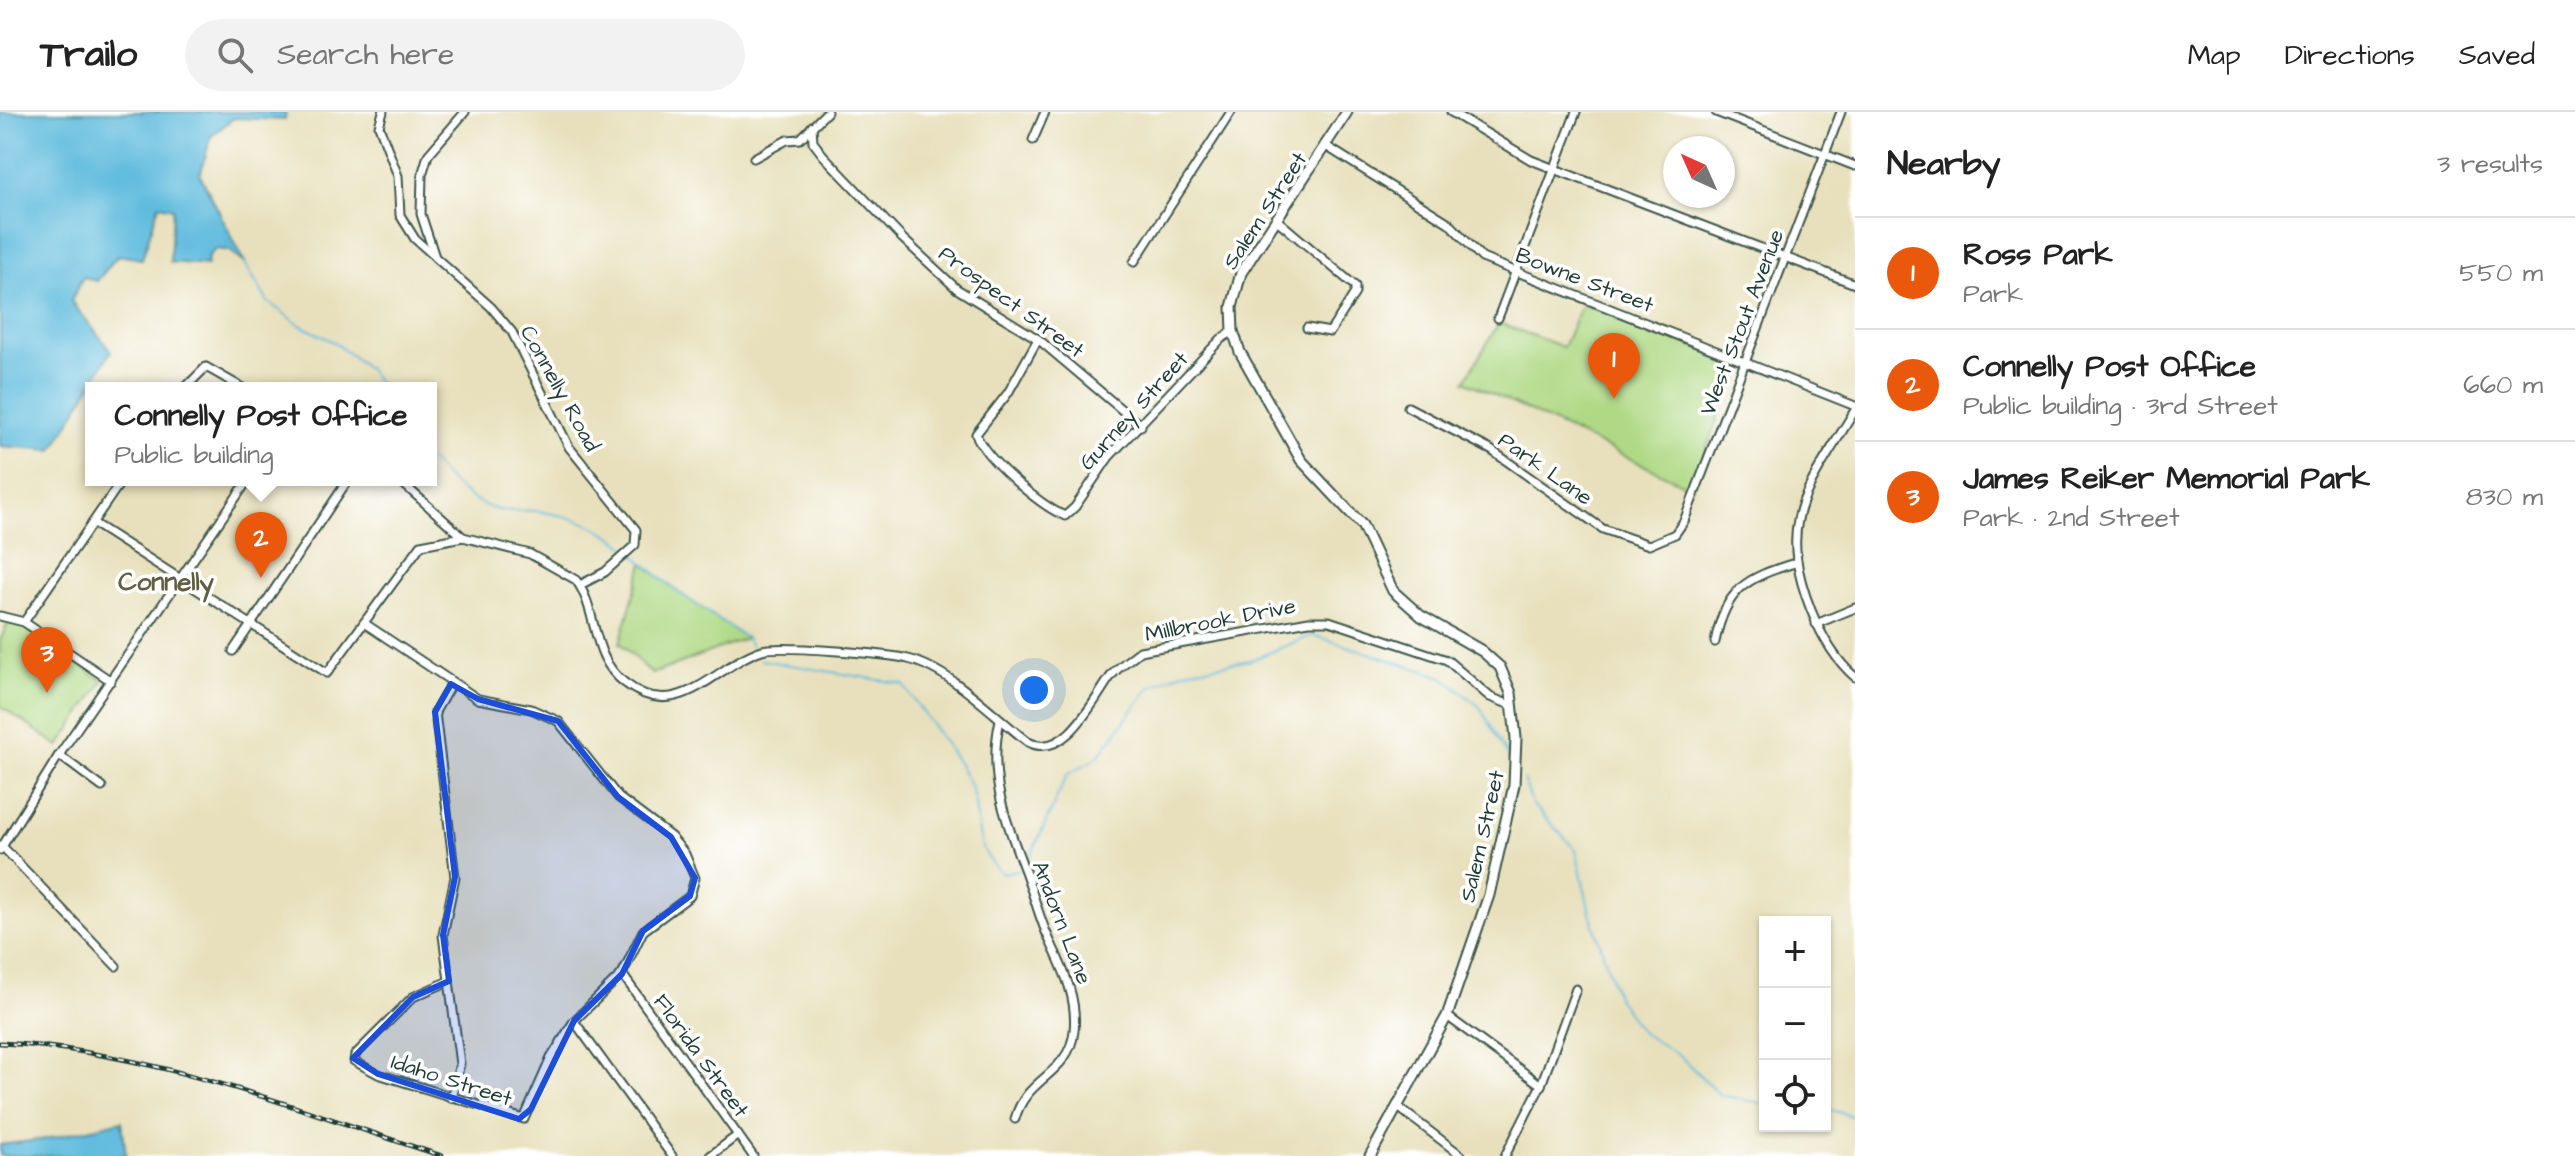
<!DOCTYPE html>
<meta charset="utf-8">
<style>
body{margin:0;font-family:"Architects Daughter",sans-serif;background:#f2f2f2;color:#222}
.controls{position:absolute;right:24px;bottom:24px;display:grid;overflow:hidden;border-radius:0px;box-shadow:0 2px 6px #0004}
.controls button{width:72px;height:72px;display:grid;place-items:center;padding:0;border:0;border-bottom:2px solid #e0e0e0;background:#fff;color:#222;font:40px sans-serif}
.compass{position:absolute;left:1663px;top:24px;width:72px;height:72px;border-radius:50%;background:#fff;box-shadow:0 2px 6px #0004;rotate:315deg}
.you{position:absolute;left:1034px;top:578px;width:28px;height:28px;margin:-20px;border:6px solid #fff;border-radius:50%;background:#1a73e8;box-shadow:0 0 0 12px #1a73e833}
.badge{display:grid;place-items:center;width:52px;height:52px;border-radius:50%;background:#ea580c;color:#fff;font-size:26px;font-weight:700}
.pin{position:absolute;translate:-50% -66px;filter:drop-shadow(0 2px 4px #0008)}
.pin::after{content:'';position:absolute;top:42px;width:28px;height:24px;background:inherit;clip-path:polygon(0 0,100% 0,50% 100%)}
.popup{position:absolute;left:85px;top:270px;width:352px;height:104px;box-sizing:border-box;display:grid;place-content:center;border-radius:0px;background:#fff;filter:drop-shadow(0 2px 6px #0005);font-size:26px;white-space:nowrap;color:#767676}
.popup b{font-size:30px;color:#222}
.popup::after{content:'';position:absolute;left:50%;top:100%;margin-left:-16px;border:16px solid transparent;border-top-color:#fff}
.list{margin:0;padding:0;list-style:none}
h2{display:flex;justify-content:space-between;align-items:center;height:104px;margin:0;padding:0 32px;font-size:34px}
h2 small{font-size:26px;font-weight:400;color:#767676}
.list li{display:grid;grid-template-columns:52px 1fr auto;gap:24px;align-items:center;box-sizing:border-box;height:112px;padding:0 32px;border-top:2px solid #e0e0e0}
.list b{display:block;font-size:30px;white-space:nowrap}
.list p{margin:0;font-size:26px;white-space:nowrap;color:#767676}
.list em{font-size:26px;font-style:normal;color:#767676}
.icon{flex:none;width:44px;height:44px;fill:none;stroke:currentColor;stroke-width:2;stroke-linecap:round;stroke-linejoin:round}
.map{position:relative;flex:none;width:1855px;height:1044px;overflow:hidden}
header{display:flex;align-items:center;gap:48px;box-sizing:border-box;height:112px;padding:0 40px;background:#fff;border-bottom:2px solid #e0e0e0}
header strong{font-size:38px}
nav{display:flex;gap:44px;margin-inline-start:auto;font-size:28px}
.search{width:560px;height:72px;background:#f2f2f2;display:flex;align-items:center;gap:20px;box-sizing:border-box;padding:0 28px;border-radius:44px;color:#767676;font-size:30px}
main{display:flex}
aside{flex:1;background:#fff}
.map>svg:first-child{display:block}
</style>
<header>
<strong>Trailo</strong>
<div class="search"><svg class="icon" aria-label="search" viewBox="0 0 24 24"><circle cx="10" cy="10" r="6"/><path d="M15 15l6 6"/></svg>Search here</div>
<nav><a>Map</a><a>Directions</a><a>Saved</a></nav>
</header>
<main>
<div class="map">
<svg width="1855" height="1044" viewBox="0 0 1855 1044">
<rect width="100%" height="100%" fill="#fff"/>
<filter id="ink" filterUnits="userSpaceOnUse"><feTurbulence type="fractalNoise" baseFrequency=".0125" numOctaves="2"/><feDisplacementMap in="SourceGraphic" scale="16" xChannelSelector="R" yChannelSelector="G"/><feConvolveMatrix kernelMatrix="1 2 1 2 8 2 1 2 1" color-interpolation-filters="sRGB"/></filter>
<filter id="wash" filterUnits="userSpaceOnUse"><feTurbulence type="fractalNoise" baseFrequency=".006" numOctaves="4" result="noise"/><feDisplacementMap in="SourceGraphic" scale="32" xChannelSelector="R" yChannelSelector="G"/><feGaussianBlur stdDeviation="1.8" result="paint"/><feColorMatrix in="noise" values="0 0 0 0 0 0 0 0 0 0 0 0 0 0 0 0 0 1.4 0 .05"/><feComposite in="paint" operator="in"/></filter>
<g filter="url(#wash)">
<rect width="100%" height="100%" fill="#e8e0bc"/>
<!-- green -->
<g fill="#afd984" stroke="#678b5c" stroke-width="2">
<path d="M1582,192L1731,248L1736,257L1692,376L1465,269L1499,211L1563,235Z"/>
<path d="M643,451L675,478L746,526L652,562L620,531Z"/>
<path d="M9,509L25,513L103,569L59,634L0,594V528Z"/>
</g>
<!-- water -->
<g fill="#5fbbdd" stroke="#3f7c88" stroke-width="2">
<path d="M0,0H286L285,8L234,6L211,24L200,63L246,152L230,139L216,137L208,144L207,153L170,150L173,96L159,93L142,147L118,143L97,169L83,165L71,189L111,239L53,338L0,334Z"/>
<path d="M122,1009L126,1044H0V1033L46,1027Z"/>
</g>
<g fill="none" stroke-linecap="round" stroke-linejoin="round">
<!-- stream -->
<g stroke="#5fbbdd" stroke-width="2">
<path d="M244,150L268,190L300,213L336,231L368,257L382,276"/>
<path d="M431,348C446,368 470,389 494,397C507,401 524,397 537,399C571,404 601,413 627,436"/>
<path d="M631,440L675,478L746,526L752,535"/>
<path d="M761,548L903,572C920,598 961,649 971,676C982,708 971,736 1002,761L1019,758"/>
<path d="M1524,668L1532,692L1576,738L1590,801L1618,887L1642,921L1679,943L1720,983L1765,992"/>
<path d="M1028,750L1067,663L1098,645L1150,575L1185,559L1251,548L1313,523L1443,565L1480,595L1509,647"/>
<path d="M1825,996L1855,1005"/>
</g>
</g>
</g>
<g filter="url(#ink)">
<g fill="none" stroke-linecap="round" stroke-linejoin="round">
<defs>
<g id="minor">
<path d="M383,0L379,14L398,64L400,103L415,127L433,143"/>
<path d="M465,0L428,43L422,63L421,102L435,145L491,195L512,220L569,335L636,418L635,433L605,460L580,473"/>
<path d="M1451,0L1531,48L1855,172"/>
<path d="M1716,0L1855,54"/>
<path d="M812,14L813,30L823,43L902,126L957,177L1038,227L1141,314"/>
<path d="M1033,28L1045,0"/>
<path d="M1326,34L1449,111L1482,146L1855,294"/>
<path d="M754,46L787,28L800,27L827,0"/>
<path d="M1277,108L1355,174V181L1330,220L1307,216"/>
<path d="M1134,150L1231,0"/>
<path d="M1498,206L1576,0"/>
<path d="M1038,227L1008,281L976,322C985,347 1041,394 1065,404L1075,395L1109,345L1221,227L1233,219"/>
<path d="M185,276L206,255L243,276"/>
<path d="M1408,295L1491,338L1603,417L1649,433L1675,422L1684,409L1841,0"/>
<path d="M1855,298C1810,375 1774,405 1811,498C1821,523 1834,547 1855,565"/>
<path d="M399,368L463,425L530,442L576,468C599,500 590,545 625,571C679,613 715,553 762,538C778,533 889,542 908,547C950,557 994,604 1028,630C1065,649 1094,587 1111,564C1119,554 1130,547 1140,539L1309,509H1329L1447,548L1490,585L1513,594"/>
<path d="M93,411L327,561L421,433L463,425"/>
<path d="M0,504L24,510L111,569"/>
<path d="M24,510L122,368"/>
<path d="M364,511L478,587L531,597L558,609L618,685L671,725L685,742L695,766L690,784L643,819L622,862L574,909L551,946L524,1007L378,962L354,949L355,943L413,885L449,869"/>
<path d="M1816,512L1855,496"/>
<path d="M1715,530C1726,477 1745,466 1795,451"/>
<path d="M233,539L348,368"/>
<path d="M1000,608C987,665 1006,709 1026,762C1033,781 1038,801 1046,820C1060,852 1078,882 1074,919C1069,964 1026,964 1015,1007"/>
<path d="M59,643L102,675"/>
<path d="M2,734L116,854"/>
<path d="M0,738L59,643L248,368"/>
<path d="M622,862L753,1044"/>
<path d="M1447,904L1541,973"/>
<path d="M574,909L672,1044"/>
<path d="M451,986L460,952L443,823L455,765L435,600L451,572"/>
<path d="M1398,995L1462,1044"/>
<path d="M710,1044L738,1023"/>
<path d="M1505,1044L1541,973L1576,877"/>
</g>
<path id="tertiary" d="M1347,0L1241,161L1232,195L1233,219L1240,240L1301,348L1362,413L1393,479L1421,504L1482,539L1500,555L1511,581L1516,626L1514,673L1489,783L1447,904L1370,1044"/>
</defs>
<!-- minor casing -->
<use href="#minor" stroke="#3d5548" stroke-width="11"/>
<!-- tertiary casing -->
<use href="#tertiary" stroke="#3d5548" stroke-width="13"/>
<!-- minor -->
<use href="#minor" stroke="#fff" stroke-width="7"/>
<!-- tertiary -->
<use href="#tertiary" stroke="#fff" stroke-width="9"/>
<defs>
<path id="rail" d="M0,931C151,938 299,998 442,1044"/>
</defs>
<!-- rail casing -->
<use href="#rail" stroke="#1f3d34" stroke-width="5"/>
<!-- rail -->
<use href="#rail" stroke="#fff" stroke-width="2" stroke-dasharray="6" stroke-linecap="butt"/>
</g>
</g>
<!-- marked area -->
<path fill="#1d4ed8" fill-opacity="0.2" stroke="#1d4ed8" stroke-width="6" stroke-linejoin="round" d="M451,572L478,587L558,609L618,685L671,725L695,766L690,784L643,819L622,862L574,909L531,997L519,1007L378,962L353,946L413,885L449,869L443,823L455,765L435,600Z"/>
<g text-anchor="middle" stroke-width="7" stroke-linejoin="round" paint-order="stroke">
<!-- street labels -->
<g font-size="22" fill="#1f3d34" stroke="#fff">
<text transform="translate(1264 98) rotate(-57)" y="8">Salem Street</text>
<text transform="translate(1585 167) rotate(21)" y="8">Bowne Street</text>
<text transform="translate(1012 189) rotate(36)" y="8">Prospect Street</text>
<text transform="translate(1741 210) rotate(-69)" y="8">West Stout Avenue</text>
<text transform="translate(561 276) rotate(61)" y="8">Connelly Road</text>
<text transform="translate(1133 298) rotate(-48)" y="8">Gurney Street</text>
<text transform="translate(1546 356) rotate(35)" y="8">Park Lane</text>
<text transform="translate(1220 507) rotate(-11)" y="8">Millbrook Drive</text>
<text transform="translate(1481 724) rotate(-77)" y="8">Salem Street</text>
<text transform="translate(1063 810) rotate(69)" y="8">Andorn Lane</text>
<text transform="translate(702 943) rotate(54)" y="8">Florida Street</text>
<text transform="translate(452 967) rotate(18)" y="8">Idaho Street</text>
</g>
<!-- quarter labels -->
<g font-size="26" font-weight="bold" fill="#605f44" stroke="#fff">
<text x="166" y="478">Connelly</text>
</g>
</g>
</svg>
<div class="controls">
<button>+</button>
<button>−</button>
<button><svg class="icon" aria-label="locate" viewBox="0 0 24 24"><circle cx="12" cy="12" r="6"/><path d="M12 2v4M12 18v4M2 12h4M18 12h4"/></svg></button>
</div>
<svg class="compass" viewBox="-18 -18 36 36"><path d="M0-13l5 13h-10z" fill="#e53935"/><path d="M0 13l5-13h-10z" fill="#767676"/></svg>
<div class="you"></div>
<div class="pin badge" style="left:1614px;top:287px">1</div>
<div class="pin badge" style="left:261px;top:466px">2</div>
<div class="popup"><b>Connelly Post Office</b>Public building</div>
<div class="pin badge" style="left:47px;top:581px">3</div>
</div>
<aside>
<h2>Nearby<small>3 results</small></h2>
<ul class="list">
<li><span class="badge">1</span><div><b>Ross Park</b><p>Park</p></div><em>550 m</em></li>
<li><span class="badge">2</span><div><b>Connelly Post Office</b><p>Public building · 3rd Street</p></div><em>660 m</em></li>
<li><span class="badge">3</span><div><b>James Reiker Memorial Park</b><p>Park · 2nd Street</p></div><em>830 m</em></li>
</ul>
</aside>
</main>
